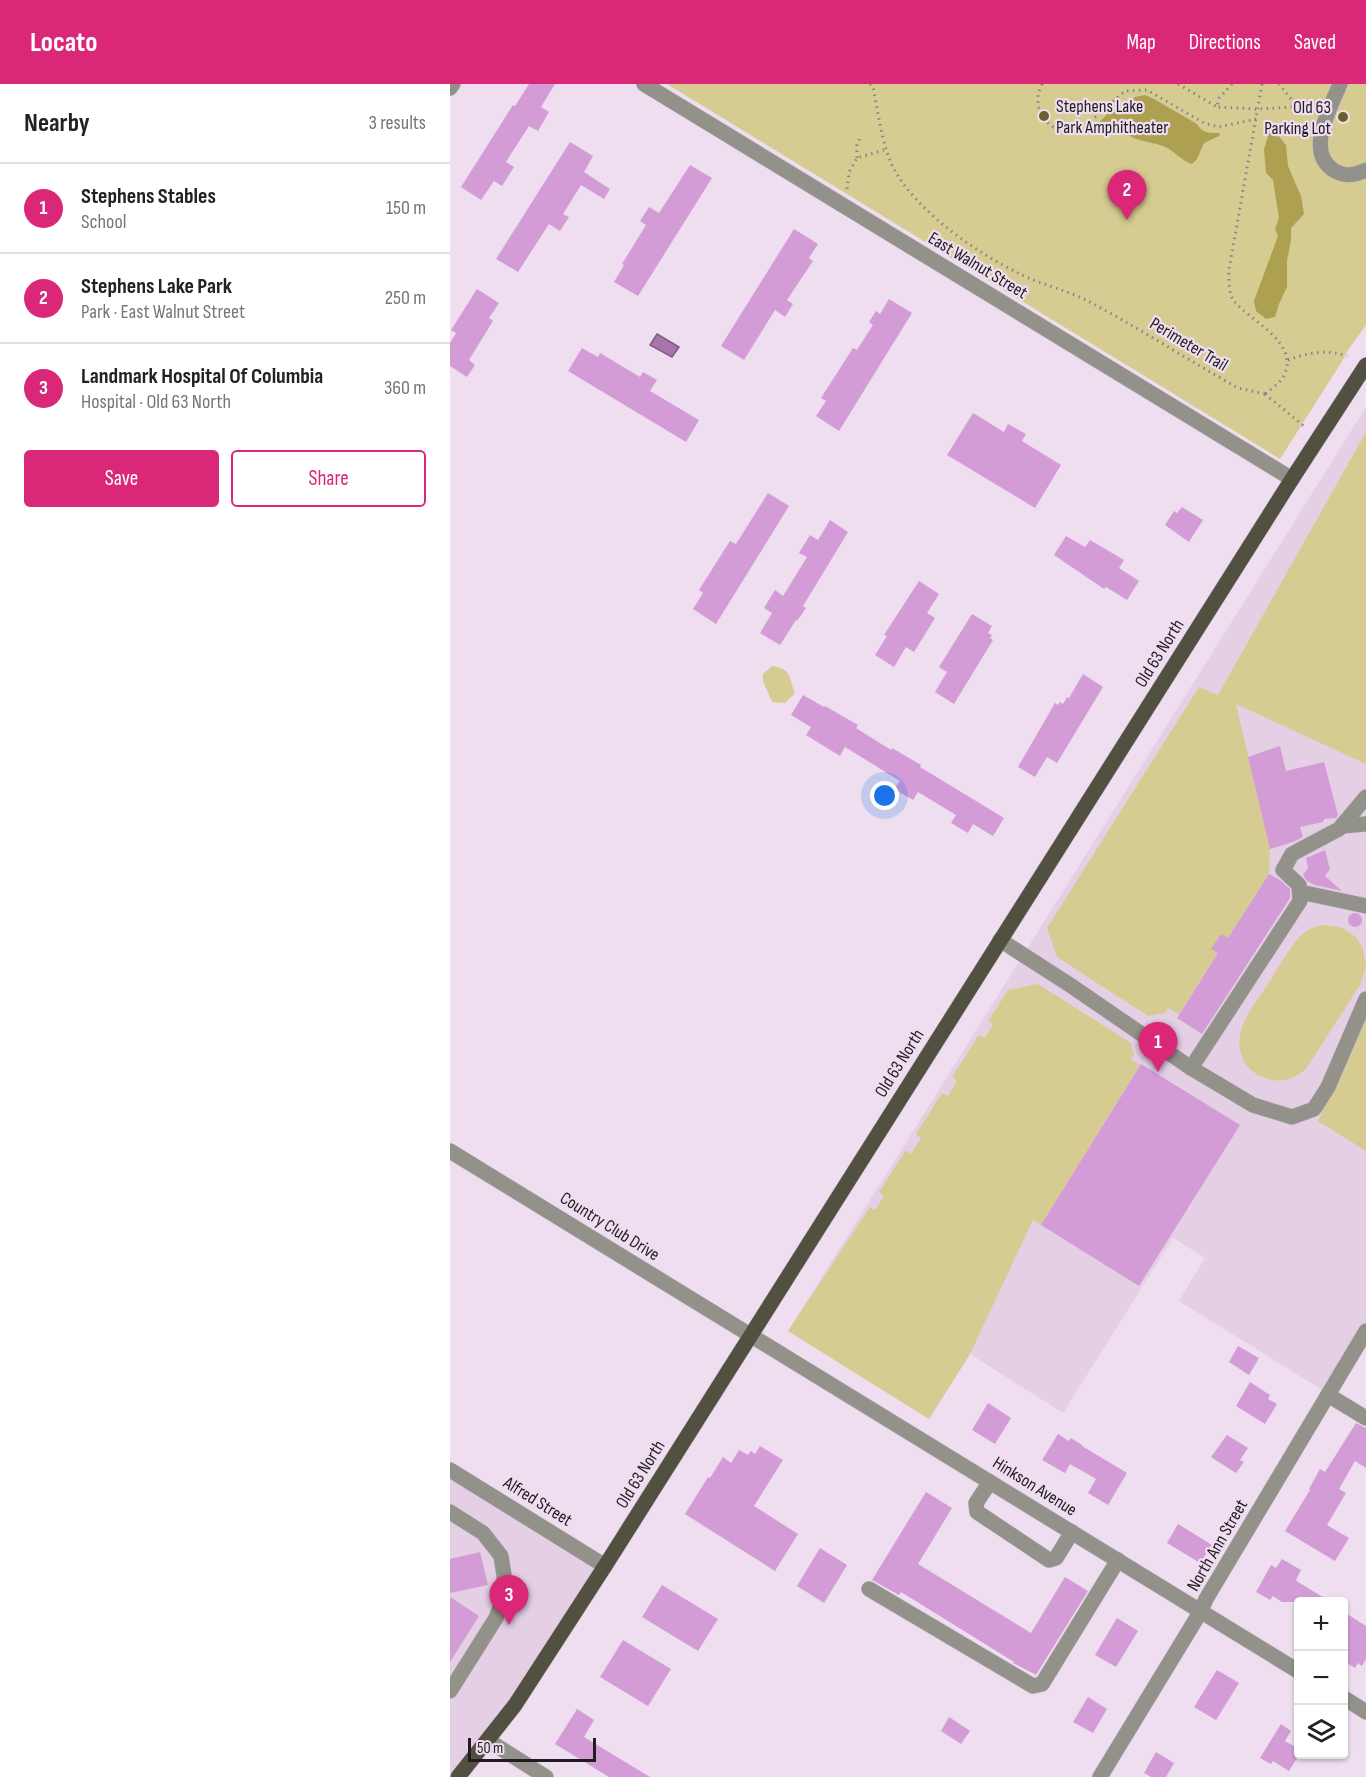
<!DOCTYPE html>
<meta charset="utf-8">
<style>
body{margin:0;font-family:"Sofia Sans Condensed",sans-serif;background:#f6f6f6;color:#222}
.controls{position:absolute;right:18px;bottom:18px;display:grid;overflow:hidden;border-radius:6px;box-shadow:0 2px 4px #0004}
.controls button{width:54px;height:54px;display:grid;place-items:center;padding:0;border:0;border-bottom:2px solid #e0e0e0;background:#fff;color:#222;font:30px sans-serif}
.scale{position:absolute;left:18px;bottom:15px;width:128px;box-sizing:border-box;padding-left:6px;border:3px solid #211c22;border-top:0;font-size:16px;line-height:21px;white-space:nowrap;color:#211c22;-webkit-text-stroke:4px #eedeef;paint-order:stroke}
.you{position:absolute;left:435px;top:712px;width:21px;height:21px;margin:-15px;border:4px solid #fff;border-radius:50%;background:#1a73e8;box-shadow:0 0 0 9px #1a73e833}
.badge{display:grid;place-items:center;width:39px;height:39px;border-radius:50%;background:#db2777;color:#fff;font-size:20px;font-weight:700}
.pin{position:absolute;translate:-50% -50px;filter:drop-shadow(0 2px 3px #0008)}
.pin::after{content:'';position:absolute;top:32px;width:21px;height:18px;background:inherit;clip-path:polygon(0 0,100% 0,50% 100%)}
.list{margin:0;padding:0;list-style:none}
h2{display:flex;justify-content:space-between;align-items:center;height:78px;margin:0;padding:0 24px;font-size:26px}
h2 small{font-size:20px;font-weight:400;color:#767676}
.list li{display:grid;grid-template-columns:39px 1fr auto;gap:18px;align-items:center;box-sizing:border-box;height:90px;padding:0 24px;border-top:2px solid #e0e0e0}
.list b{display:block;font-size:22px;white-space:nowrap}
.list p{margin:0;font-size:20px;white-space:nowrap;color:#767676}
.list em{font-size:20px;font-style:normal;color:#767676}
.actions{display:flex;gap:12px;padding:18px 24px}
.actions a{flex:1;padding:14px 0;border:2px solid #db2777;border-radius:6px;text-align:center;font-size:21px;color:#db2777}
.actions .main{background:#db2777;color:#fff}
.icon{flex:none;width:33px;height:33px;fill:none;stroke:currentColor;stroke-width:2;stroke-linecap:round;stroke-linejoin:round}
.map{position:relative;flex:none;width:916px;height:1693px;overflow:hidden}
header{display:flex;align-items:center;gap:36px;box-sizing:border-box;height:84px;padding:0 30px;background:#db2777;color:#fff}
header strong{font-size:28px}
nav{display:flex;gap:33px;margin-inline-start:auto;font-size:21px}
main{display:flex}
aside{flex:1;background:#fff}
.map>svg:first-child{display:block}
</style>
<header>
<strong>Locato</strong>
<nav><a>Map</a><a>Directions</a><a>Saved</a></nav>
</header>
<main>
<aside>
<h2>Nearby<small>3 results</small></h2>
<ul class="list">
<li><span class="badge">1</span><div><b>Stephens Stables</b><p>School</p></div><em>150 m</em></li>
<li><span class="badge">2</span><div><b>Stephens Lake Park</b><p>Park · East Walnut Street</p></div><em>250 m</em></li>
<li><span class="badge">3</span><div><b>Landmark Hospital Of Columbia</b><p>Hospital · Old 63 North</p></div><em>360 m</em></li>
</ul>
<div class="actions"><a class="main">Save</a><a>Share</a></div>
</aside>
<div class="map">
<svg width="916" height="1693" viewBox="0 0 916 1693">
<rect width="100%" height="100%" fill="#eedeef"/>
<!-- built -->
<g fill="#e4cfe5">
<path d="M916,323V1247L877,1309L729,1217L755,1174L723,1154L613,1329L520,1270L479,1335L338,1247Z"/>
<path d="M0,1386L155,1482L8,1693H0Z"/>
</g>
<!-- green -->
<g fill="#d6cc92">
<path d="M217,0H916V241L898,266L891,279L830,375Z"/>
<path d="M916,348V680L786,620L820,765L819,790L778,854L771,850L762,865L768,869L729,930L718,924L715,929L698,932L607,873L597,844L749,603L768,611Z"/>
<path d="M322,582C343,586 338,592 345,609L335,619L322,618L313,597V590Z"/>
<path d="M872,841L891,843L906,853L913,865L916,883L910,901L856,985C843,996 828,1000 813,993C806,991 799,985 795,979C778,950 803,923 818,900C828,884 837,868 849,853L859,845Z"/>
<path d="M588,900L681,959L684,971L681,975L690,981L591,1141L583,1136L520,1270L479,1335L338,1247L420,1123L425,1126L434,1112L429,1108L456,1066L461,1070L471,1054L466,1050L492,1009L498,1012L507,997L502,993L529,951L535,954L543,940L538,937L558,906Z"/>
<path d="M916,934V1067L868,1037Z"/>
</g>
<!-- forest -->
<g fill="#aea051">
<path d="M695,11L704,15L747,40C753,50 759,49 770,49L769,52L754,59L747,75L742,80C731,77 724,66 713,62C696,56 686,59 671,45L651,51L646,49L644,44L658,29L670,27L685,13Z"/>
<path d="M823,48L827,50L836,61L838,82L851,112L854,130L841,144V156L837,177V203L829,220L825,233L816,235L806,227L804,217L828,152L825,145L829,134L823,96L816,89L814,65L819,49Z"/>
</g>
<!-- water -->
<path fill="#a874ac" stroke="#805a83" stroke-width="1.5" d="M207,250L229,263L222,273L200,261Z"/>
<!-- building -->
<g fill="#d39cd7">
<path d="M79,0H105L91,23L99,28L88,47L79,42L56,78L64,83L52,102L44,97L31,116L11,103L63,21L65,22Z"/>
<path d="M120,58L143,72L134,88L160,105L154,115L131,101L113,130L119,133L110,147L99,140L68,188L46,175Z"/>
<path d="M240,81L262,94L188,212L164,198L174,181L172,180L196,141L190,137L199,123L209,129Z"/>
<path d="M344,145L368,160L359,174L363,177L337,216L343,220L335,233L325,226L294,276L271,262Z"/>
<path d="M27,205L49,219L39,234L43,237L19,276L25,281L17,293L0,282V259L6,249L1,246Z"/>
<path d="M439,215L462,229L389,347L366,332L376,317L371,314L403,264L407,266L423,241L419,238L426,227L430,230Z"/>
<path d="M132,264L148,273L150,269L190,293L193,288L207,296L200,307L249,336L236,358L118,287Z"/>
<path d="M523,329L554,348L558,340L576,350L572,357L611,381L585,424L497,371Z"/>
<path d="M318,409L339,422L266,540L243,525L253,509L249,506L280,457L286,460Z"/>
<path d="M732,423L753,436L739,458L715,441L724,427L727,429Z"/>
<path d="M380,436L398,448L353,522L356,524L347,537L346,536L330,561L310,549L322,529L314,524L325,506L333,512L357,473L349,469L360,451L368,456Z"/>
<path d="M616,452L635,463L640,456L674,476L669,484L689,497L677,516L656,503L654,505L604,471Z"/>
<path d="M469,497L489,510L477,529L485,534L464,568L456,563L444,583L425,571L437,552L434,551Z"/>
<path d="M522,530L542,542L538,549L542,551L540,554L543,556L504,620L485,608L497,588L489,583Z"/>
<path d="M633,590L653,603L607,679L597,673L585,693L568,683L605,619L608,621L610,618L613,620L617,613L619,614Z"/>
<path d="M353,611L374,623L375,622L408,641L406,644L441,666L442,664L471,681L470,683L554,734L543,752L523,740L518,749L501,739L506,731L468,708L463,716L444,705L450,697L395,663L390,672L356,651L361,643L341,631Z"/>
<path d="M830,662L836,687L874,678L888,731L886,734L874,735L873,738L850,743L853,753L843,758L820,765L798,673Z"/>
<path d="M875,766L880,785L875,792L892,807L865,801L857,797L853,791L858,784L856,774Z"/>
<path d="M819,790L830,796L840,805V814L752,950L727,934L768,869L761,865L771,850L778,854Z"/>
<circle cx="905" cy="836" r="7"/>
<path d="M691,980L790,1041L689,1202L591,1141Z"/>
<path d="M788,1262L809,1274L799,1291L779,1278Z"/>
<path d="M800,1298L820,1311L818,1315L827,1320L815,1340L786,1322Z"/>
<path d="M538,1319L561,1334L545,1360L522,1346Z"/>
<path d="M906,1339L916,1344V1384L905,1377L889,1405L896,1409L877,1441L899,1454L885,1477L835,1447L860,1406L859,1405L870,1385L875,1388Z"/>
<path d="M608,1350L619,1357L621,1354L632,1361V1362L677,1389L658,1421L638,1409L646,1395L620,1380L615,1389L592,1376Z"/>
<path d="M777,1351L798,1364L790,1376L794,1378L786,1389L761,1373Z"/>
<path d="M310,1362L333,1376L304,1422L348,1450L325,1487L235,1430L258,1393L260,1394L273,1373L281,1379L289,1366L298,1371L301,1367L305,1370Z"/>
<path d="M476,1408L502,1424L468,1480L581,1549L615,1493L638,1507L586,1591L563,1579L564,1578L451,1508L449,1511L422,1496Z"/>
<path d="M728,1440L762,1461L750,1479L717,1459Z"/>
<path d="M370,1464L397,1481L374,1519L347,1502Z"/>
<path d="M30,1468L38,1501L0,1509V1475Z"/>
<path d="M832,1475L851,1486L846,1496L848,1498L881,1518H832L823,1512L820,1516L806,1508L821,1481L826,1484Z"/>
<path d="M212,1501L268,1535L248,1567L192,1533Z"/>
<path d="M0,1513L29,1532L0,1578Z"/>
<path d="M894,1528L916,1542V1575L912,1582L908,1579L905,1584L894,1577Z"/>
<path d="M667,1534L688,1547L666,1583L645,1571Z"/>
<path d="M173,1556L221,1585L198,1622L150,1593Z"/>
<path d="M767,1586L789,1599L766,1636L744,1623Z"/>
<path d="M638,1613L657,1625L643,1649L623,1638Z"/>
<path d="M127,1625L144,1636L134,1653L200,1693H159L105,1660Z"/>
<path d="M499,1633L520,1647L511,1660L491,1647Z"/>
<path d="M831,1640L841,1647L835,1657L849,1665V1671L839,1687L823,1677L821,1680L810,1674Z"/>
<path d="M706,1668L724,1679L716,1693H701L694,1689Z"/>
</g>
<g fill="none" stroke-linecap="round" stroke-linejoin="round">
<defs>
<g id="minor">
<path d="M194,0L842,395"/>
<path d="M890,0C880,25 854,69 885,87C896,93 905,91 916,86"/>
<path d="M0,4L3,0"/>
<path d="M892,742L916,740"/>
<path d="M850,808L916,822"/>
<path d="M550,856L620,901L741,984L850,817L849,801L833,786L842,770L889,745L916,713"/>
<path d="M741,984L803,1021L842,1033L864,1025L878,1003L916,915"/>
<path d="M0,1067L848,1587"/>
<path d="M878,1311L916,1334"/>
<path d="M0,1386L155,1482"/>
<path d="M540,1398L526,1419L527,1428L599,1476L606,1474L622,1448"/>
<path d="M0,1428L33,1449L51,1472L54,1491V1514L46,1534L0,1607"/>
<path d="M419,1505L583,1602L592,1600L668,1476"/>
<path d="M894,1614L916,1628"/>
<path d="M39,1657L96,1693"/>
<path d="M650,1693L751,1527L756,1515L916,1247"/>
</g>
<path id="major" d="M8,1693L65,1621L155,1482L842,395L916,281"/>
</defs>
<!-- minor casing -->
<use href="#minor" stroke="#c9bbca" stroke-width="16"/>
<!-- major casing -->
<use href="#major" stroke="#c9bbca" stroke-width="16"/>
<!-- path -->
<g stroke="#8c818d" stroke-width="3" stroke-dasharray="1.5 4.5" stroke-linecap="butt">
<path d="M420,0L423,3C428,28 433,66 445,87C469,129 527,169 570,190C592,201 617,206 638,217C689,244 738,276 788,304L815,310"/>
<path d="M592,0L588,10V22L593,33L599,40L606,45L615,47L628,46L648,31L675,7L697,6L754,39L769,43L806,35"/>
<path d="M728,0L767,23"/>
<path d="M782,0L769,14L767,23L807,25L844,23L841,15L829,0"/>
<path d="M812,0L779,185C779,194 778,209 784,217C800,237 848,258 835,289C832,298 822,304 815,310"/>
<path d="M845,23L862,26"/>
<path d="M407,74V61L411,51"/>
<path d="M397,105L399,88L407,74L437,65"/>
<path d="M838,276C856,269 878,265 897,272"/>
<path d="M815,310L855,343"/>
</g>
<!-- minor -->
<use href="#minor" stroke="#93928a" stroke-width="15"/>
<!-- major -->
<use href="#major" stroke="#525041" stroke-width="15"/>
</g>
<!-- markers -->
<g fill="#69602c" stroke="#eedeef" stroke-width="2">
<circle cx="594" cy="32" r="6"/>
<circle cx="893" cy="33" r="6"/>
</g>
<g text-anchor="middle" stroke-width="4.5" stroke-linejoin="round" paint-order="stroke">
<!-- poi labels -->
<g font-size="18" fill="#211c22" stroke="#eedeef" text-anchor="start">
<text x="606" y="28">Stephens Lake<tspan x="606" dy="21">Park Amphitheater</tspan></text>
<text x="881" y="29" text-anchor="end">Old 63<tspan x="881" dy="21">Parking Lot</tspan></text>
</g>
<!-- street labels -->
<g font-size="18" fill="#211c22" stroke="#eedeef">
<text transform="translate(528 181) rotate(31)" y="6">East Walnut Street</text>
<text transform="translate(739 260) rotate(31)" y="6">Perimeter Trail</text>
<text transform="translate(709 569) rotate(-58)" y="6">Old 63 North</text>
<text transform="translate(449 979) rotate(-58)" y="6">Old 63 North</text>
<text transform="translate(160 1142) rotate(32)" y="6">Country Club Drive</text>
<text transform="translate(190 1390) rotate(-58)" y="6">Old 63 North</text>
<text transform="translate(585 1402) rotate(32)" y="6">Hinkson Avenue</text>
<text transform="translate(88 1417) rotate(32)" y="6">Alfred Street</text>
<text transform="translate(767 1461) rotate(-60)" y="6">North Ann Street</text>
</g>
</g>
</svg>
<div class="controls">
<button>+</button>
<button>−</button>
<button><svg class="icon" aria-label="layers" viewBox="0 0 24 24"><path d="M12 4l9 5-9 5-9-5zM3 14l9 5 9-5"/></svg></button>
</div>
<div class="scale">50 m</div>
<div class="you"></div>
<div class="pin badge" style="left:708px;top:988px">1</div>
<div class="pin badge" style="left:677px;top:136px">2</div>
<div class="pin badge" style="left:59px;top:1541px">3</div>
</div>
</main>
